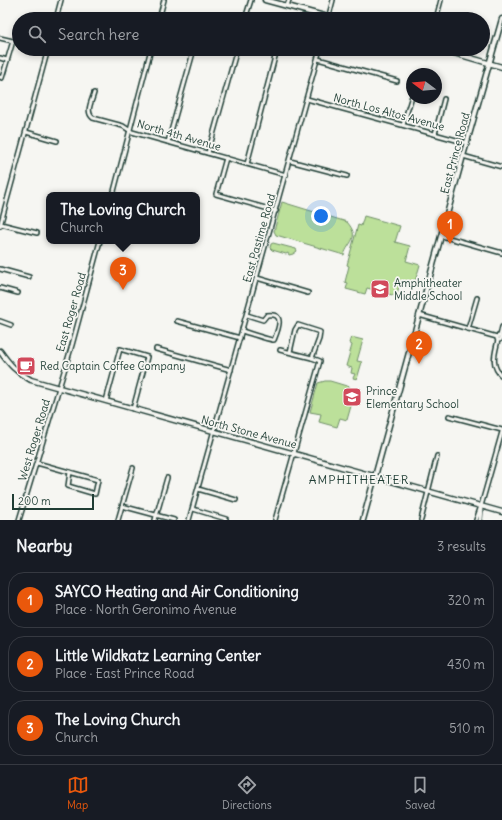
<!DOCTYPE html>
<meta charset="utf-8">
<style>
body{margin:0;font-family:Delius,sans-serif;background:#20242c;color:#f1f3f6}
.compass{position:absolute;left:406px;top:68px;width:36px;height:36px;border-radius:50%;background:#171b24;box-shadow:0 2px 6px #0003;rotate:286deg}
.scale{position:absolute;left:12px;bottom:10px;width:82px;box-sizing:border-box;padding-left:4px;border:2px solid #1f3d34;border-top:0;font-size:11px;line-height:14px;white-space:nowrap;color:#1f3d34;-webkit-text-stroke:3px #f6f6f2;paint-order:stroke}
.you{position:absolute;left:321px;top:216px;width:14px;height:14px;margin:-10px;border:3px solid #fff;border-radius:50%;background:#1a73e8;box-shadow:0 0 0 6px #1a73e833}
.badge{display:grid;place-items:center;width:26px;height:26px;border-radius:50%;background:#ea580c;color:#fff;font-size:13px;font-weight:700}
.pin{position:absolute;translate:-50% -33px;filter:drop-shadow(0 1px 2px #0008)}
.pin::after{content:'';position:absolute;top:21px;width:14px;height:12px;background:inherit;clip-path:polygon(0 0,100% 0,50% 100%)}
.popup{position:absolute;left:46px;top:192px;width:154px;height:52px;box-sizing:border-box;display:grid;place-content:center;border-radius:8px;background:#171b24;filter:drop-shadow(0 1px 3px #0005);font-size:13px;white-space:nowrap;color:#9ea1a6}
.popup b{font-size:15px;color:#f1f3f6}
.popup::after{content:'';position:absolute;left:50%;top:100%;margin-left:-8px;border:8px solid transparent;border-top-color:#171b24}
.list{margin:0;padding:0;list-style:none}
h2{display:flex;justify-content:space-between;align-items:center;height:52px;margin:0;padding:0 16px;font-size:17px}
h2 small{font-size:13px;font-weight:400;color:#9ea1a6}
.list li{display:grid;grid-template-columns:26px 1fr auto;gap:12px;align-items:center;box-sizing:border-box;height:56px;margin:0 8px 8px;padding:0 8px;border:1px solid #363941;border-radius:16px}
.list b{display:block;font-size:15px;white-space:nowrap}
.list p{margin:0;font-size:13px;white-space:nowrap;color:#9ea1a6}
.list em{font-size:13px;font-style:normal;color:#9ea1a6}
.icon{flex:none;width:22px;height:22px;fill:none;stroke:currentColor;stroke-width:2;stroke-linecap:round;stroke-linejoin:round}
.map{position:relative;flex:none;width:502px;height:520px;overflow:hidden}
.search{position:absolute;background:#171b24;box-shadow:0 2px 6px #0003;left:12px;right:12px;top:12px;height:44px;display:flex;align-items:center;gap:10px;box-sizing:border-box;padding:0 14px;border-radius:22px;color:#9ea1a6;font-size:15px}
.sheet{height:244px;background:#171b24}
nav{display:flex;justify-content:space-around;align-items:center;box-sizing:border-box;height:56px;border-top:1px solid #363941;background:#171b24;font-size:11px;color:#9ea1a6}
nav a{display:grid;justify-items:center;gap:2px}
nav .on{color:#ea580c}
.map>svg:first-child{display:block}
</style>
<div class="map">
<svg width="502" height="520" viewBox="0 0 502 520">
<rect width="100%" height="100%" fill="#f6f6f2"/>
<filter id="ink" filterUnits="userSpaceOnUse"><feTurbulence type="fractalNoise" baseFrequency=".025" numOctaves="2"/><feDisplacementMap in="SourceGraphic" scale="8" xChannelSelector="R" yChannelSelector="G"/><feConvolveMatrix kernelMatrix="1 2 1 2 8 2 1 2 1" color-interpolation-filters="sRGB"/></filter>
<g filter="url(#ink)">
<!-- green -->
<g fill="#bce09a" stroke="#6e8e67">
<path d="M282,202L347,222C361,238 348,242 344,255L276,235L274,231Z"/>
<path d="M364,216L400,226L395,242L410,246L406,261L420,265L413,288L400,284L396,296L367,288L365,294L346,289L348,283L345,282L349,266L347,265L358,225L361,226Z"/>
<path d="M273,243L296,249L297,251L293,254L289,255L288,253L286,254L272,250L270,248L271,244Z"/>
<path d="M351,337L363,340L357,361L362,362L357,379L353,378L355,374L351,373L352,368L346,366L352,345L349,343Z"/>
<path d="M325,381H330L350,387L349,394L352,396L351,399H353L347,420L340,418L337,427L319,422L321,414L310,412L318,383Z"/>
</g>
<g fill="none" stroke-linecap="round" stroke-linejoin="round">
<defs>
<g id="minor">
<path d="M287,6L289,0"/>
<path d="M56,19L61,0"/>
<path d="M159,19L164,0"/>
<path d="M245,19L251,0"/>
<path d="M328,19L333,0"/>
<path d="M436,19L441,0"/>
<path d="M0,38L13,41L2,78L0,77"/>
<path d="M0,58L7,60"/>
<path d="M318,59L397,81"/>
<path d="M94,93C92,101 85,112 93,118L123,126L132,132L286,175"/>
<path d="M307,99L467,143"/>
<path d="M403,125L412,96"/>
<path d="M26,132L57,141"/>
<path d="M435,134L444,99"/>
<path d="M168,142L194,49"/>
<path d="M208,153L237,49"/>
<path d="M463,156L502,167"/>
<path d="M226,158L216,194L276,211"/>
<path d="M290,161L347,176"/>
<path d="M247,164L277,49"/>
<path d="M113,195L151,49"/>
<path d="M1,224L37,233"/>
<path d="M0,226L48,49"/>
<path d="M442,236L502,253"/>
<path d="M0,269L29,277"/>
<path d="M257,278L308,293"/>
<path d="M0,288L18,293"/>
<path d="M419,315L497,337"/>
<path d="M0,321L11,325"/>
<path d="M177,321L240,338"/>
<path d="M468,329L477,298"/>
<path d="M242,331C249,333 269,340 274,340C278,330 286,312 267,315L263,320L247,315"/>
<circle cx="499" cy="338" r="2"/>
<path d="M500,336L502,327"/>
<path d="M498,340C495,353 490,366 502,376"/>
<path d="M156,349L231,370"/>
<path d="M280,350L312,358"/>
<path d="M106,401L120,349L147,357L133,409"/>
<path d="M449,416L502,430"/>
<path d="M37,463L98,480L95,494L68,486L70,472"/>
<path d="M198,489L236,500"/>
<path d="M122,506L174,520"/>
<path d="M193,509L226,519"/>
<path d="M19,520L72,345L100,241"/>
<path d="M118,520L133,468"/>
<path d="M155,520L167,478"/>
<path d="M189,520L320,49"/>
<path d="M275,520L320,361L312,358L319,339L320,332L298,325L295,330L290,352"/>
<path d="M421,520L437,456"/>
<path d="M476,520L481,506L502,432"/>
<path d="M480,520L481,508"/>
</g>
<g id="major">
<path d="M265,0L335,19"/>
<path d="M440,49L502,67"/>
<path d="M0,351C9,364 17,373 31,380L502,512"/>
<path d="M363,520L463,156L502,19"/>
</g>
</defs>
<!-- minor casing -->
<use href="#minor" stroke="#1f3d34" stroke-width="6"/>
<!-- major casing -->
<use href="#major" stroke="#1f3d34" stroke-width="7"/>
<!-- minor -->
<use href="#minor" stroke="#f6f6f2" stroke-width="3"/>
<!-- major -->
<use href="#major" stroke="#f6f6f2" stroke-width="4"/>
</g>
</g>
<!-- icons -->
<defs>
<symbol id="school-square" viewBox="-11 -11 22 22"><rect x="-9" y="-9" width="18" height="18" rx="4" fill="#d1495b" stroke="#f6f6f2"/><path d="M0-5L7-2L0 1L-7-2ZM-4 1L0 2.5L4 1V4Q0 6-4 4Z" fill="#fff"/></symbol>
<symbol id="cafe-square" viewBox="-11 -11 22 22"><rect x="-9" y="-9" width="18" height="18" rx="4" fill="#d1495b" stroke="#f6f6f2"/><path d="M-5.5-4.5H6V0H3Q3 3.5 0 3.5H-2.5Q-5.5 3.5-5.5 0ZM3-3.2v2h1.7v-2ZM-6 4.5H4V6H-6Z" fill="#fff"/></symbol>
</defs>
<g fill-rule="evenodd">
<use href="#school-square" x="369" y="278" width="22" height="22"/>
<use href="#cafe-square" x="15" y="355" width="22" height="22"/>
<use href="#school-square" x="341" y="386" width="22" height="22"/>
</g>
<g text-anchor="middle" stroke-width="3.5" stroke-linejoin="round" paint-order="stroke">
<!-- street labels -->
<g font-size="11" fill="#1f3d34" stroke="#f6f6f2">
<text transform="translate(389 112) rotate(15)" y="4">North Los Altos Avenue</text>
<text transform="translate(179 135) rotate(16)" y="4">North 4th Avenue</text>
<text transform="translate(455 153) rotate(-75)" y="4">East Prince Road</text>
<text transform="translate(259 238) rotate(-74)" y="4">East Pastime Road</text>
<text transform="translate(71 312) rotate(-74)" y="4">East Roger Road</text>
<text transform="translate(249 432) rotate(15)" y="4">North Stone Avenue</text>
<text transform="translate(34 440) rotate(-73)" y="4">West Roger Road</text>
</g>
<!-- poi labels -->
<g font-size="11" fill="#1f3d34" stroke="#f6f6f2" text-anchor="start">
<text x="394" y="287">Amphitheater<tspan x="394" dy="13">Middle School</tspan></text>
<text x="40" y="370">Red Captain Coffee Company</text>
<text x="366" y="395">Prince<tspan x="366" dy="13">Elementary School</tspan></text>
</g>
<!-- neighbourhood labels -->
<g font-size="12" letter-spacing="1" fill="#1f3d34" stroke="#f6f6f2">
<text x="359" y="484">AMPHITHEATER</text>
</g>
</g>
</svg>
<svg class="compass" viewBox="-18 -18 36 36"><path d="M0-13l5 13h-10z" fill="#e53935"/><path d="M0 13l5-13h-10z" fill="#9ea1a6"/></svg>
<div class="scale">200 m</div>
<div class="you"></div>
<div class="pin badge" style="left:450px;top:244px">1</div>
<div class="pin badge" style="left:419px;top:364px">2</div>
<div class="pin badge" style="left:123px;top:290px">3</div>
<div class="popup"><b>The Loving Church</b>Church</div>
<div class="search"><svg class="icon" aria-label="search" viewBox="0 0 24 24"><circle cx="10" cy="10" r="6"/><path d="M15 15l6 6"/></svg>Search here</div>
</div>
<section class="sheet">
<h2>Nearby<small>3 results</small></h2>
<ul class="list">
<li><span class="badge">1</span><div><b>SAYCO Heating and Air Conditioning</b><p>Place · North Geronimo Avenue</p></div><em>320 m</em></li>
<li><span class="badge">2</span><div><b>Little Wildkatz Learning Center</b><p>Place · East Prince Road</p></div><em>430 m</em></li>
<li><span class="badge">3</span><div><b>The Loving Church</b><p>Church</p></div><em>510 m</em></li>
</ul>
</section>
<nav>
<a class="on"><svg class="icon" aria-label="map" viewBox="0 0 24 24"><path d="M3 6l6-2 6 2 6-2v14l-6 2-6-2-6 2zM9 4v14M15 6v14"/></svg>Map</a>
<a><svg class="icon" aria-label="directions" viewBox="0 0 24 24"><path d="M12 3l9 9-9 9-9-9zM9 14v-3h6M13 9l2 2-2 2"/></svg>Directions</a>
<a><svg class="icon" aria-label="saved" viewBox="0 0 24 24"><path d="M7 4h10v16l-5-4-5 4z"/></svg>Saved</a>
</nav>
